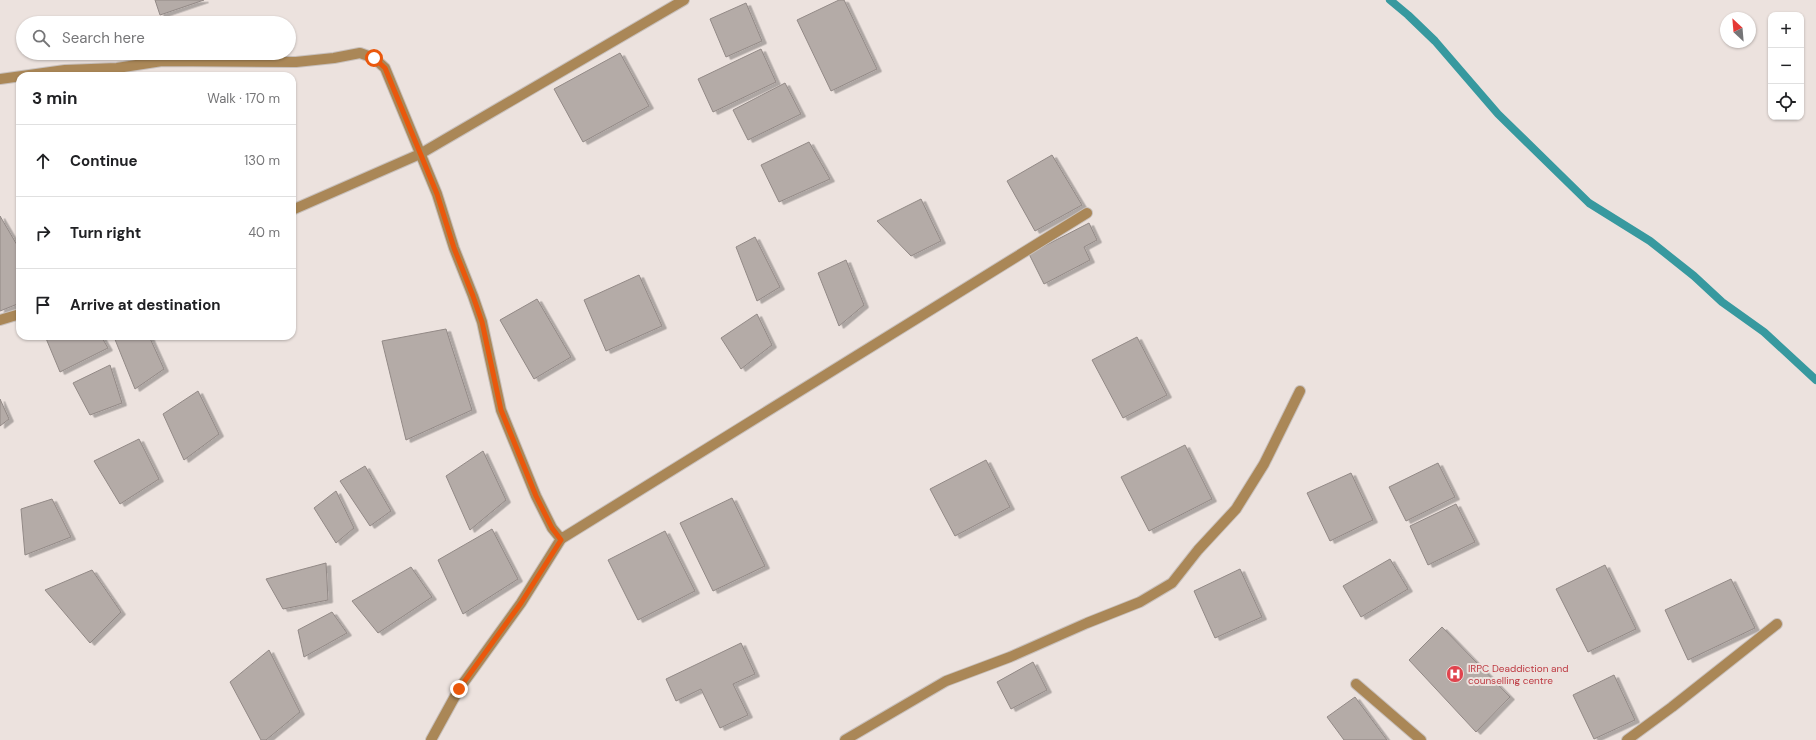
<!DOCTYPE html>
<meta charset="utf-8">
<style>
body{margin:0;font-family:"DM Sans",sans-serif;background:#f6f6f6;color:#202124}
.controls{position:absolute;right:12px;top:12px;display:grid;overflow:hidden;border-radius:8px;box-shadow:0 1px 3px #0004}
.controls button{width:36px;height:36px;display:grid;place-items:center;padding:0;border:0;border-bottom:1px solid #e0e0e0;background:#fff;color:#202124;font:20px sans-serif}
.compass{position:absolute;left:1720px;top:12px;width:36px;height:36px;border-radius:50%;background:#fff;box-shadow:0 1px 3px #0004;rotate:334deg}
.stop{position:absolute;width:12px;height:12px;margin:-9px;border:3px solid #ea580c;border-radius:50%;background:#fff}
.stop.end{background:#ea580c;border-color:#fff;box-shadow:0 1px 4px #0008}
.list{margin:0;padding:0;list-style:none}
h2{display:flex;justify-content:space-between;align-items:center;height:52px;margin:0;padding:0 16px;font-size:17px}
h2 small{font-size:13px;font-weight:400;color:#757577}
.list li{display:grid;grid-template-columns:26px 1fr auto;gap:12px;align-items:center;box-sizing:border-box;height:72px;padding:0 16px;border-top:1px solid #e0e0e0}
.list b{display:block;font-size:15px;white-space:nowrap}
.list em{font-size:13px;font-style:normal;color:#757577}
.icon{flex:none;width:22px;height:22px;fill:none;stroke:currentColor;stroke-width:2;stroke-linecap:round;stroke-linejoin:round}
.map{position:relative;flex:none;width:1816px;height:740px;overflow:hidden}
.search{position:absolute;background:#fff;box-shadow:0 1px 3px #0004;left:16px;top:16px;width:280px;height:44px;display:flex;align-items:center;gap:10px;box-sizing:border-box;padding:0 14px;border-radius:22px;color:#757577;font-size:15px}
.panel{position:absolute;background:#fff;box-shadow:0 1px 3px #0004;left:16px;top:72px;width:280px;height:268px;border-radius:12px}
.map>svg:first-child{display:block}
</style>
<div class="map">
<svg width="1816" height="740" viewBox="0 0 1816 740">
<defs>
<filter id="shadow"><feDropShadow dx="4.5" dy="2.5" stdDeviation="0" flood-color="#0004"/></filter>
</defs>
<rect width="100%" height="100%" fill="#ece2de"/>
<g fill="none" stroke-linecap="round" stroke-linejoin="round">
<!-- stream -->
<path stroke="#37999f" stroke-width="8" d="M1390,0L1408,15L1435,41L1498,114L1589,203L1650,241L1694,276L1722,302L1764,332L1816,380"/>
</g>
<!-- building -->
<g fill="#b4aba7" stroke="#928986" filter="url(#shadow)">
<path d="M155,0H204L160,15Z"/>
<path d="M839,0H844L877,69L831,91L797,20Z"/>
<path d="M746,3L762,41L726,57L710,19Z"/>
<path d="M761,49L776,82L713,112L698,79Z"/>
<path d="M620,53L649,106L583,142L554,89Z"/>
<path d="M785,83L801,114L748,140L733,110Z"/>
<path d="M809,142L830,179L779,202L761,165Z"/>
<path d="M1052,155L1082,205L1035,231L1007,181Z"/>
<path d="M921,199L941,241L911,256L877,221Z"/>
<path d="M0,216L20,250V303L0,311Z"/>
<path d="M1089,223L1097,240L1084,247L1090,260L1044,284L1029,254Z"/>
<path d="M755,237L780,287L757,301L736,247Z"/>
<path d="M846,260L864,305L839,326L818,273Z"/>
<path d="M639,275L662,326L606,351L584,300Z"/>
<path d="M537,299L571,357L534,379L500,320Z"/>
<path d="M757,314L772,345L741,369L721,338Z"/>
<path d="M446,329L472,410L406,440L382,341Z"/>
<path d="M45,336H101L108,348L60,372Z"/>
<path d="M116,336H149L164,369L135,389L114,337Z"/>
<path d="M1137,337L1167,395L1123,418L1092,360Z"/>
<path d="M110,365L122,403L90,415L73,383Z"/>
<path d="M198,391L219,434L184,460L163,414Z"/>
<path d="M0,399L9,419L0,426Z"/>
<path d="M139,439L159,479L120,504L94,461Z"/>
<path d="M1185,445L1212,499L1149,531L1121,477Z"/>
<path d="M483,451L506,500L470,530L446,476Z"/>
<path d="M986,460L1010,507L955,536L930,489Z"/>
<path d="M1438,463L1455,497L1406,521L1389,487Z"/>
<path d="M365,466L391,511L370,526L340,481Z"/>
<path d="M1351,473L1373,520L1330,541L1307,493Z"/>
<path d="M336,491L354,528L336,543L314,508Z"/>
<path d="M732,498L765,566L713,591L680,523Z"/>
<path d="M52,499L71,537L25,555L21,509Z"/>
<path d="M1456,504L1475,542L1428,565L1410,526Z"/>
<path d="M492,529L518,579L463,614L438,560Z"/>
<path d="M665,531L695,591L638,620L608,560Z"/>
<path d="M1390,559L1408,589L1361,617L1343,586Z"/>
<path d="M326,563L328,600L283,609L266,579Z"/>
<path d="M1605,565L1636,629L1588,652L1556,589Z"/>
<path d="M411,567L432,597L378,633L352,601Z"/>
<path d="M1240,569L1262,617L1215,638L1194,591Z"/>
<path d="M92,570L121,612L90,643L45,590Z"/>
<path d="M1731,579L1755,628L1688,660L1665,610Z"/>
<path d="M332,612L347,633L304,657L298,630Z"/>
<path d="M1442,627L1510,697L1476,732L1409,660Z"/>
<path d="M741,643L755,674L733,684L748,715L720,728L701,689L676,701L666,679Z"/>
<path d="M269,650L300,712L266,740H261L230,682Z"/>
<path d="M1033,662L1047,690L1011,709L997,682Z"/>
<path d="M1614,675L1635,720L1594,739L1573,695Z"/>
<path d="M1355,697L1387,740H1344L1327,717Z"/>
</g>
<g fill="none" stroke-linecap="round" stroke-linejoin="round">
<defs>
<g id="minor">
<path d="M0,79L65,70L117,68L162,61L296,62L334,58L360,53L374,58L385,68L437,194L454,248L473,296L482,322L501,410L536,496L552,528L561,539L1087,213"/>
<path d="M292,210L420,154L684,0"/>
<path d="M0,320L20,314"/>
<path d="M1356,684L1421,740"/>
<path d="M431,740L459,689L521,603L561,539"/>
<path d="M845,740L946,681L1010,657L1087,623L1140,602L1172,583L1198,550L1236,509L1264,464L1300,391"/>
<path d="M1627,740L1672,707L1777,624"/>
</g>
</defs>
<!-- minor casing -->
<use href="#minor" stroke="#c8c0bc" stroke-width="12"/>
<!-- minor -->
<use href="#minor" stroke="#aa8757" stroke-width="10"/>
</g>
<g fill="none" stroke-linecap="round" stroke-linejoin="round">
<!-- route -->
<path stroke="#ea580c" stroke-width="5" d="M374,58L385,68L437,194L454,248L473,296L482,322L501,410L536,496L552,528L561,540L521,603L459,689"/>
</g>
<!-- icons -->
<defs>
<symbol id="hospital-disc" viewBox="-11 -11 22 22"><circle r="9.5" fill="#e0444e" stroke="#ece2de"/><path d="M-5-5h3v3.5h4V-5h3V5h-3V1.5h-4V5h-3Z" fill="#fff"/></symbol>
</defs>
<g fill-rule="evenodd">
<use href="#hospital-disc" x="1445" y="664" width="20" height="20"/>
</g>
<g text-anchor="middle" stroke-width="4" stroke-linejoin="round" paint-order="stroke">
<!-- health labels -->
<g font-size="10" fill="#be3a42" stroke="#ece2de" text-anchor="start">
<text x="1468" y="672">IRPC Deaddiction and<tspan x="1468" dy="12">counselling centre</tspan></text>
</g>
</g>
</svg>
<div class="controls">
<button>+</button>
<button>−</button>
<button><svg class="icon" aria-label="locate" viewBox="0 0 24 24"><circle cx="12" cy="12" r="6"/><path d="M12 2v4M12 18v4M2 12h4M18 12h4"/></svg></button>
</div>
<svg class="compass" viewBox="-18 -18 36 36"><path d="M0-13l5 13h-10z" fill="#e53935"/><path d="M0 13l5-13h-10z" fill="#757577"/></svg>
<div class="stop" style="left:374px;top:58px"></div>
<div class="stop end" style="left:459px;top:689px"></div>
<div class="search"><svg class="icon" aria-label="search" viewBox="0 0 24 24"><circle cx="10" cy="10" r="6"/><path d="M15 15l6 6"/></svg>Search here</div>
<section class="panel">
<h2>3 min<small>Walk · 170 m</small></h2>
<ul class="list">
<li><svg class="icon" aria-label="ahead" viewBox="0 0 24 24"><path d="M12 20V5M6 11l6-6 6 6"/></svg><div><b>Continue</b></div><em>130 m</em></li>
<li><svg class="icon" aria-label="right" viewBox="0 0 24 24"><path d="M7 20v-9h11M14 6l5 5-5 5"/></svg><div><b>Turn right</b></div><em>40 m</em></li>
<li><svg class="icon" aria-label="arrive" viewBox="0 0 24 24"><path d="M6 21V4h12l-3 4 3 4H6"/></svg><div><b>Arrive at destination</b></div></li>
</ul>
</section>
</div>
